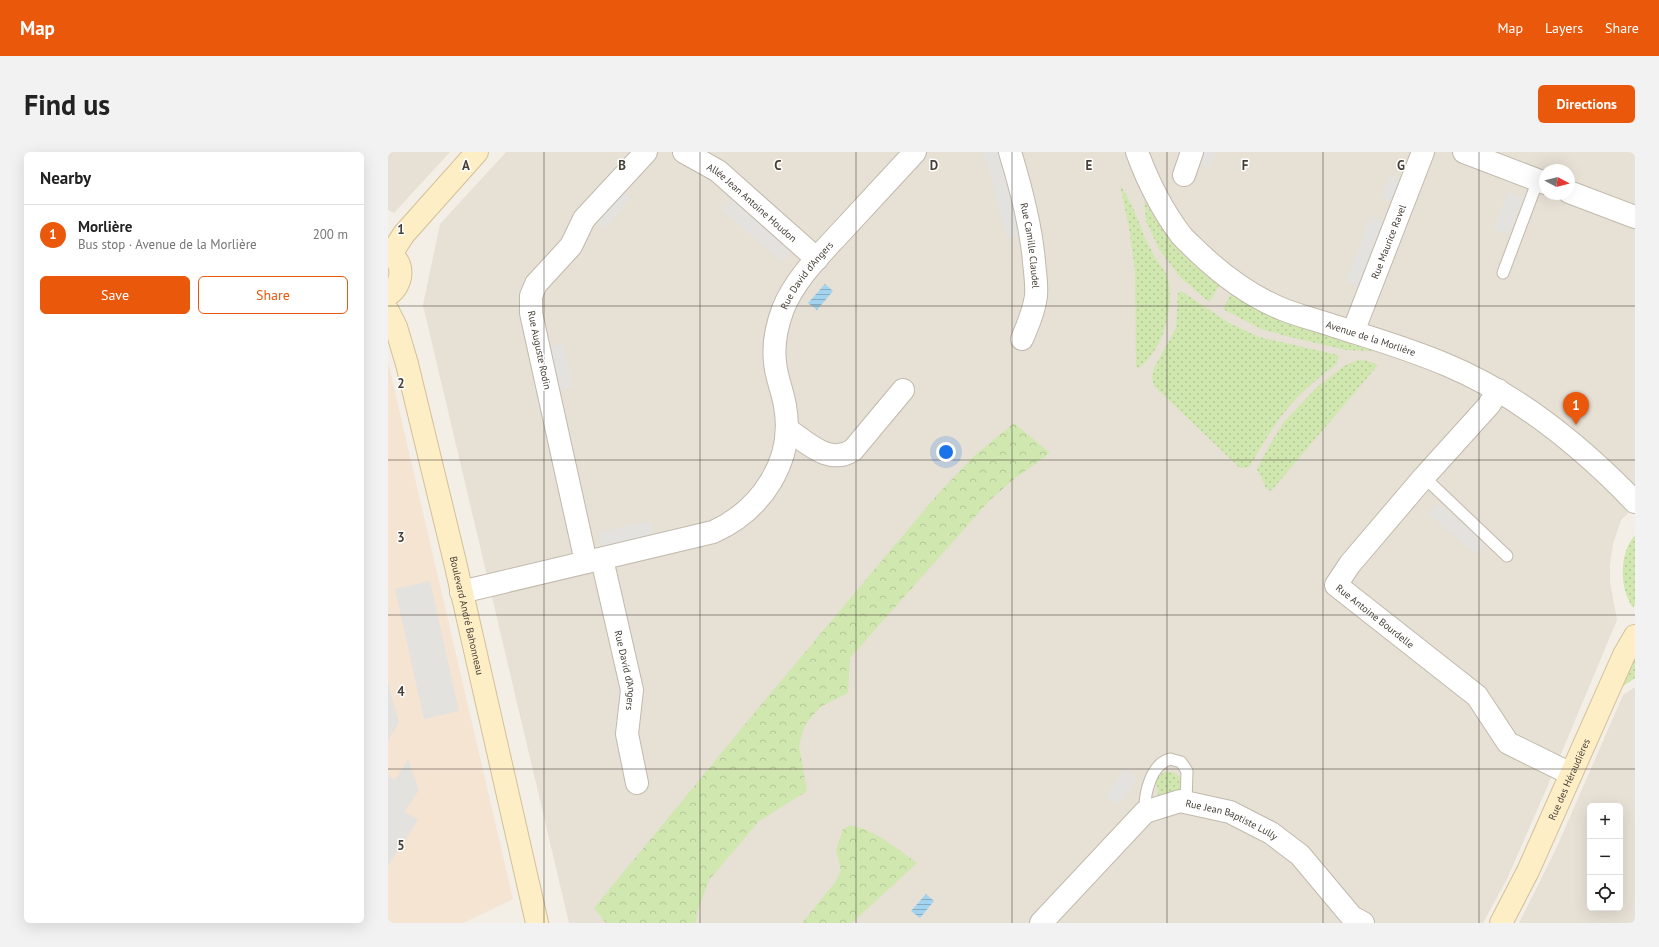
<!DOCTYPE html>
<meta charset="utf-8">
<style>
body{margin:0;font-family:"PT Sans",sans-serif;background:#f2f2f2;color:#222}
.controls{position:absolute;right:12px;bottom:12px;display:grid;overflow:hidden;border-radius:6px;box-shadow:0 4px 16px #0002}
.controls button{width:36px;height:36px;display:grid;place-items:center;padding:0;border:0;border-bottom:1px solid #e0e0e0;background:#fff;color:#222;font:20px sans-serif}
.compass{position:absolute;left:1151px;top:12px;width:36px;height:36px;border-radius:50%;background:#fff;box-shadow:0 4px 16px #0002;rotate:97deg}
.you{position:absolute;left:558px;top:300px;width:14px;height:14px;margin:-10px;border:3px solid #fff;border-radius:50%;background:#1a73e8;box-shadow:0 0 0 6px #1a73e833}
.badge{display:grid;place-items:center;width:26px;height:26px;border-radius:50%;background:#ea580c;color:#fff;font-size:13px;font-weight:700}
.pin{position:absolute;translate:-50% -33px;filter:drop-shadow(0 1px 2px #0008)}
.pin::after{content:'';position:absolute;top:21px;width:14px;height:12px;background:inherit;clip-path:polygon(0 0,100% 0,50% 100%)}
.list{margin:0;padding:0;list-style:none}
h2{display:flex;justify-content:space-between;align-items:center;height:52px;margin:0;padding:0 16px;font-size:17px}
h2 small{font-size:13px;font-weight:400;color:#767676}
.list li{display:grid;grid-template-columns:26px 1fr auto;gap:12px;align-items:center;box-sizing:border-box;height:60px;padding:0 16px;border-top:1px solid #e0e0e0}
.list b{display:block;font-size:15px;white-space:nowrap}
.list p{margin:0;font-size:13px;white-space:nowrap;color:#767676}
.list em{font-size:13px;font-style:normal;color:#767676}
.actions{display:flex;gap:8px;padding:12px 16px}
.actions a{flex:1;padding:9px 0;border:1px solid #ea580c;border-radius:6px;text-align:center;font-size:14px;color:#ea580c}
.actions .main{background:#ea580c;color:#fff}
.icon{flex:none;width:22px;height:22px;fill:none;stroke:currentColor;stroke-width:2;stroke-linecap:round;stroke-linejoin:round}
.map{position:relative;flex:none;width:1247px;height:771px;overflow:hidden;border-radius:6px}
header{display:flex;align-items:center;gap:24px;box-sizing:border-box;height:56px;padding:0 20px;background:#ea580c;color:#fff}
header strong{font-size:19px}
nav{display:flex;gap:22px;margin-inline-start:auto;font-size:14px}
.intro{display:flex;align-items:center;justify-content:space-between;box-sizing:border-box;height:96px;padding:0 24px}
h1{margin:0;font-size:28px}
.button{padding:10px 18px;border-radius:6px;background:#ea580c;color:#fff;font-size:14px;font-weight:700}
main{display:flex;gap:24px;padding:0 24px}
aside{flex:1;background:#fff;border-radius:6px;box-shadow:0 4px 16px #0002}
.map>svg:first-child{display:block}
</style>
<header>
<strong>Map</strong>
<nav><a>Map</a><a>Layers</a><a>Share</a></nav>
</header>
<div class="intro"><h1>Find us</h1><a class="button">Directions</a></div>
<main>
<aside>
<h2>Nearby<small></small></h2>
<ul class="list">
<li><span class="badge">1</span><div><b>Morlière</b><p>Bus stop · Avenue de la Morlière</p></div><em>200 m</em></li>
</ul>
<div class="actions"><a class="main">Save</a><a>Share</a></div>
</aside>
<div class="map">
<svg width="1247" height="771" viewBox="0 0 1247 771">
<defs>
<pattern id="grass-dots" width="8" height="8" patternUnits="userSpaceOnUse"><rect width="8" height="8" fill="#d1e7b0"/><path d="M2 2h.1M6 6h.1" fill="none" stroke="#b5c798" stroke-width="1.8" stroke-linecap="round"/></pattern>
<pattern id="forest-crowns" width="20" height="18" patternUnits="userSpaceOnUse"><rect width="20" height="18" fill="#d1e7b0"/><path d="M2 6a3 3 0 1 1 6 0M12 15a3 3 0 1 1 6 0" fill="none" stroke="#b5c798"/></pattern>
<pattern id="water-rules" width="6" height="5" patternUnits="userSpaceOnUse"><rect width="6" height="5" fill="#a3d4ef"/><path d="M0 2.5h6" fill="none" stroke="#87adc2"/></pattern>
</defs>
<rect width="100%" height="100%" fill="#f3efe7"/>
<!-- residential -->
<g fill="#e7e0d5" fill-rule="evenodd">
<path d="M0,0H62L6,61L0,58Z"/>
<path d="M118,0H1247V355L1233,368L1225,392L1222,412V430L1229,468L1160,633L1119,727L1095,771H181L35,153L52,72ZM1157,18H1181V42H1157Z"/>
<path d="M1247,535V771H1131L1168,697L1235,543ZM1202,654H1232V756H1202Z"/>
</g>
<!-- commercial -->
<path fill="#f5e4d2" d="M0,210L125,747L75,771H0Z"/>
<!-- grass -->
<g fill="url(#grass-dots)">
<path d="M732,33C744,50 750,69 758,88C761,93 763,99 766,104C770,111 777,117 779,124C788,153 775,198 751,216L748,215L747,118L741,76Z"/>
<path d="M756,48L773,76L795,103L831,134L821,150L792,125L771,97L758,69Z"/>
<path d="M793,139L841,171L871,185L950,203L949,212C926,228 903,249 887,273C878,286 870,301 861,315L852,316L766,234L764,225L766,216L788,176L790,141Z"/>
<path d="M843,142L869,156L986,197L983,199L958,198L902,185L873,177L835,157Z"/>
<path d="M970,208L980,209L990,213L883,339L878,336L869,317L881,294L896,270L928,236L956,214Z"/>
<path d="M1247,383V452L1245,456C1231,436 1231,401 1247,383Z"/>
<path d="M1247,505V526L1231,537Z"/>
<path d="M777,620H784L791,624L793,628L791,643L771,646L768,631L770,624Z"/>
</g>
<!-- forest -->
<g fill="url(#forest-crowns)">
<path d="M626,271L662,301L625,328L601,349L462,506L460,541L432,555L417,573L411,593L419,639L371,669L321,728L309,760L308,771H218L206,756L377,548L548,344L585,305Z"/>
<path d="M463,673C490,680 507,695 529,711L464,771H414L448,729L453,718L448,698L455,677Z"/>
</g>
<!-- parking -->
<g fill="#e4e2de">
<path d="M595,0H612L616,14L633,84L619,87L604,27Z"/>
<path d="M812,0H828L822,16L808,11Z"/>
<path d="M1002,23L1015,28L1006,51L993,45Z"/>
<path d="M232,36L243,46L217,76L205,66Z"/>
<path d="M1120,40L1135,45L1121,82L1106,77Z"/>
<path d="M345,45L406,97L395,111L334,58Z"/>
<path d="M983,64L998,70L974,136L958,130Z"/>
<path d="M175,192L185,235L169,239L159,196Z"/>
<path d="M1050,351L1098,391L1088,403L1041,362Z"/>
<path d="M262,369L265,384L214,394L211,380Z"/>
<path d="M42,429L71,559L36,567L7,437Z"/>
<path d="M0,530L11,571L0,588Z"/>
<path d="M20,607L31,638L17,660L30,668L0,714V624L7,628Z"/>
<path d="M736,617L749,626L731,653L717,644Z"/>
</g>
<!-- water -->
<g fill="url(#water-rules)">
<path d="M437,132L445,139L429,158L420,151Z"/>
<path d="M538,742L546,749L532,766L523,759Z"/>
</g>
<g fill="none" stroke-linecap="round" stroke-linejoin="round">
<defs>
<g id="lane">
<path d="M1115,121L1150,28"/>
<path d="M1036,325L1119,404"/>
<path d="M757,660C756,642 763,612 782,607L793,610L799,619L798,651"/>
</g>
<g id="street">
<path id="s1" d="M296,0L330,19L429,107"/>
<path id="s2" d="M622,0C633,36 643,73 646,110C647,121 649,133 648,144C646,159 640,173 634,187"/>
<path id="s3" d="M749,0C760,30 774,58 793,83C798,89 804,94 809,99C834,123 862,144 894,157C911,164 929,168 946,174C984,186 1022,197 1059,213C1131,243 1193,294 1247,350"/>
<path d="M1076,0L1157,31"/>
<path d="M796,23L804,0"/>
<path d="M1181,40L1247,65"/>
<path id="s4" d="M965,180L1035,0"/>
<path id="s5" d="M1110,238L1101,253L1036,325L962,412L948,433L1089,544L1120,591L1183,622"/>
<path d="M399,277C419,290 441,314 465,298L515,238"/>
<path id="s6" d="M214,407L244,538L239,582L249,631"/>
<path d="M198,410L143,161V144L148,132L183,94L196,67L258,0"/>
<path id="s7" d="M73,440L325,380C374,358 407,308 397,254C395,240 388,225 387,210C385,192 389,173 395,157C407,127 432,103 453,80C478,53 502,27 527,0"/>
<path id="s8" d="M653,771L757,660L792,649L842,660L883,681L912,703L964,765L975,771"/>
</g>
<g id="secondary">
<path d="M0,101C18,110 15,133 0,143"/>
<path d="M3,102L16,82L89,0"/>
<path id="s9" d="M0,159L8,175L19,212L67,410L149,771"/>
<path id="s10" d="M1113,771L1140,719L1236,503L1247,484"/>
</g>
</defs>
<!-- lane casing -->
<use href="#lane" stroke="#c1b9ac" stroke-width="13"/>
<!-- street casing -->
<use href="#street" stroke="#c1b9ac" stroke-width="24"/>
<!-- secondary casing -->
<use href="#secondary" stroke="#d3c097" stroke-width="24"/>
<!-- lane -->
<use href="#lane" stroke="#fff" stroke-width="11"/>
<!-- street -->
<use href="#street" stroke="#fff" stroke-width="22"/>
<!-- secondary -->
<use href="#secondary" stroke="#feeec6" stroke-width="22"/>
</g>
<!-- grid -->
<path fill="none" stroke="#463f36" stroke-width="1" stroke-opacity="0.55" d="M156,0V771M312,0V771M468,0V771M624,0V771M779,0V771M935,0V771M1091,0V771M0,154H1247M0,308H1247M0,463H1247M0,617H1247"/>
<g text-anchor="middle" stroke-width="3" stroke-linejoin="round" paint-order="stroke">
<!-- street labels -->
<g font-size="10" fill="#463f36" stroke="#fff">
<text dy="4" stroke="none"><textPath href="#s1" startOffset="85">Allée Jean Antoine Houdon</textPath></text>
<text dy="4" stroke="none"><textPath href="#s4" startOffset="97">Rue Maurice Ravel</textPath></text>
<text dy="4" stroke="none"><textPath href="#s2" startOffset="96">Rue Camille Claudel</textPath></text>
<text dy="4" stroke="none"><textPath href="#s7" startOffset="556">Rue David d’Angers</textPath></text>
<text dy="4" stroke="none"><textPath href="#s3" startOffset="314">Avenue de la Morlière</textPath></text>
<text transform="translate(152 198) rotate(78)" y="4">Rue Auguste Rodin</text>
<text dy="4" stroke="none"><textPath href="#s9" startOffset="315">Boulevard André Bahonneau</textPath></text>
<text dy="4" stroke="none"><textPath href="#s5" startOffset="304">Rue Antoine Bourdelle</textPath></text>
<text dy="4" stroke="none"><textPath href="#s6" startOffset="114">Rue David d’Angers</textPath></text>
<text dy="4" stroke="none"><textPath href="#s10" startOffset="159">Rue des Héraudières</textPath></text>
<text dy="4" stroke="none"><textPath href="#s8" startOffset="244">Rue Jean Baptiste Lully</textPath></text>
</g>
</g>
<g font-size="13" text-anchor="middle" font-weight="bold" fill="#463f36" stroke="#fff" stroke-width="3" stroke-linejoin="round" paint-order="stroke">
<text x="78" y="18">A</text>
<text x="234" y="18">B</text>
<text x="390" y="18">C</text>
<text x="546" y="18">D</text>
<text x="701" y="18">E</text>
<text x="857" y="18">F</text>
<text x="1013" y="18">G</text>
<text x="13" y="82">1</text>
<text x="13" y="236">2</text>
<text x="13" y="390">3</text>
<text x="13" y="544">4</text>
<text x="13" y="698">5</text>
</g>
</svg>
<div class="controls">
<button>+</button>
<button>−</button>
<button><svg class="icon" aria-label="locate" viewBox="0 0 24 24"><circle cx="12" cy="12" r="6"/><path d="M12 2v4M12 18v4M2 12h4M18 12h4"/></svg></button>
</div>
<svg class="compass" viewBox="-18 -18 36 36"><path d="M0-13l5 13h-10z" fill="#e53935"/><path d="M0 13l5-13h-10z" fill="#767676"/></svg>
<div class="you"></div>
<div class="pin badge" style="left:1188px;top:273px">1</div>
</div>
</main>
